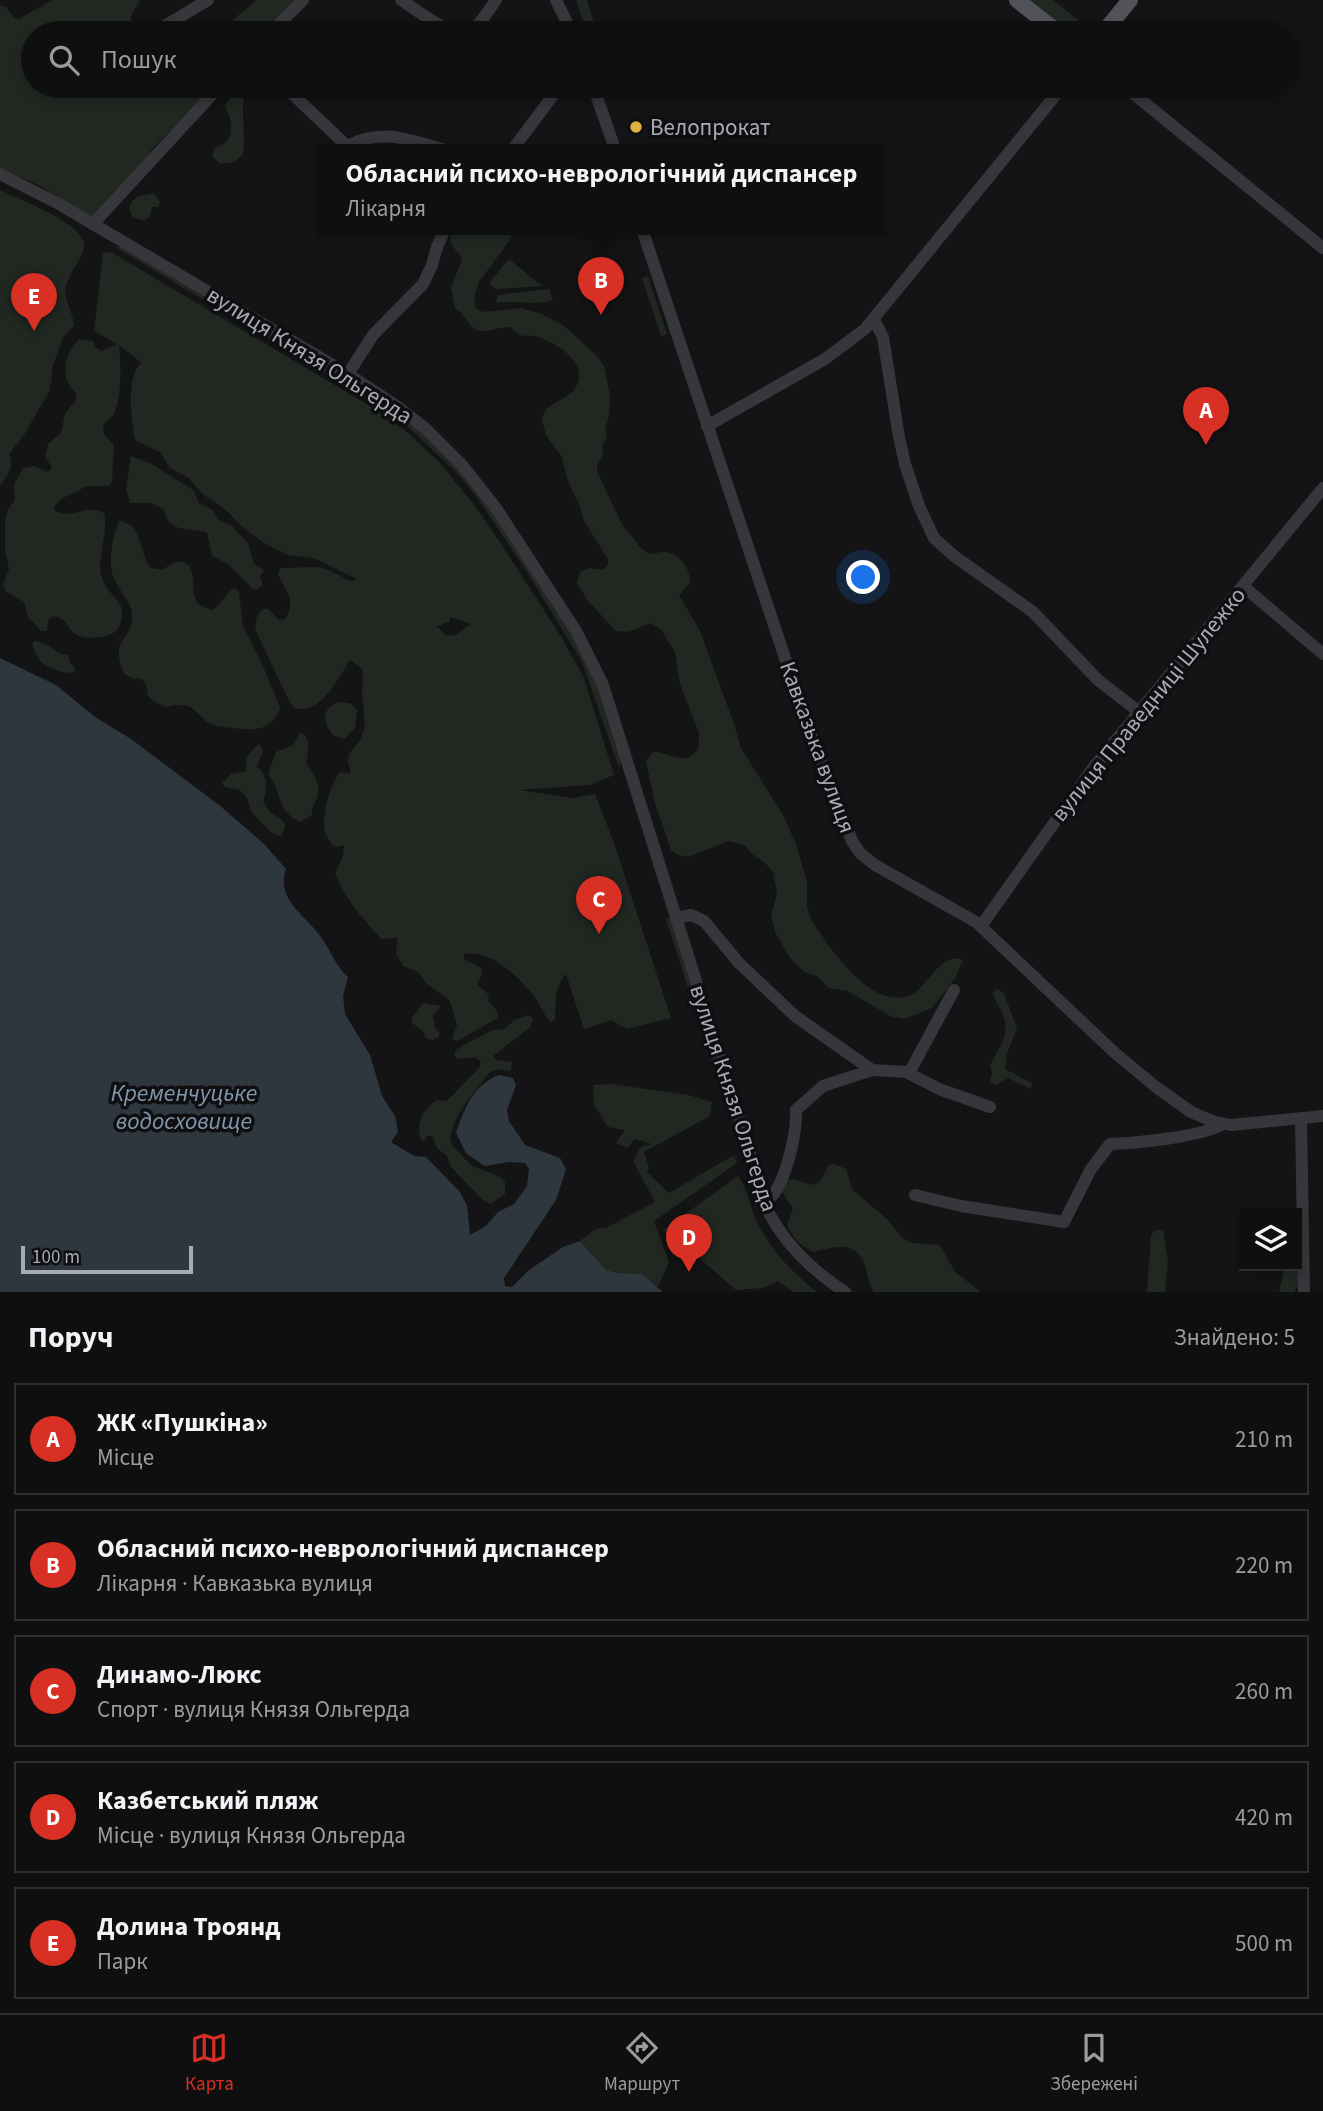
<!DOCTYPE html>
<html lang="uk">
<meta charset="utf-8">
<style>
body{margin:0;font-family:"Source Sans 3",sans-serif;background:#1d1d1e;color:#f1f3f6}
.controls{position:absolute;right:21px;bottom:21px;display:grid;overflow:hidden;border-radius:0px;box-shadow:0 4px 10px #0003}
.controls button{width:63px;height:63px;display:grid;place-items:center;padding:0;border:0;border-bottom:2px solid #2f2f30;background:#0f0f10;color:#f1f3f6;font:35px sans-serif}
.scale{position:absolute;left:21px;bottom:18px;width:172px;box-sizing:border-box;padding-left:7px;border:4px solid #a7abb5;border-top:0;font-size:19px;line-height:24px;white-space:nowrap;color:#a7abb5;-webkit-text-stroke:5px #0f0f11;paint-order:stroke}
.you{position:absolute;left:864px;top:578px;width:24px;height:24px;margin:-18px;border:5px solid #fff;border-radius:50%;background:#1a73e8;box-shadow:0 0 0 10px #1a73e833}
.badge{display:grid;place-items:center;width:46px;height:46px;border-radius:50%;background:#d93025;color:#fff;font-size:23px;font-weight:700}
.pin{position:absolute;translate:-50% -58px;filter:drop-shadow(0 2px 4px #0008)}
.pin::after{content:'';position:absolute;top:37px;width:24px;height:21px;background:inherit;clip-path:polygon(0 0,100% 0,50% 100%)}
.popup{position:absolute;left:318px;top:144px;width:567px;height:91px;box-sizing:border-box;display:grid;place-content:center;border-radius:0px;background:#0f0f10;filter:drop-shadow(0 2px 5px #0005);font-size:23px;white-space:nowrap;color:#9b9c9f}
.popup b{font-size:26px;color:#f1f3f6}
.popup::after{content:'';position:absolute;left:50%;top:100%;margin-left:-14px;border:14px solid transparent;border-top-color:#0f0f10}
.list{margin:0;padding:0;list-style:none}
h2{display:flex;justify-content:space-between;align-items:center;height:91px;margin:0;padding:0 28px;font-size:30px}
h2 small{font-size:23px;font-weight:400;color:#9b9c9f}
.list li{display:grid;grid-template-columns:46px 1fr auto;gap:21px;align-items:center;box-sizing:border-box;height:112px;margin:0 14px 14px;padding:0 14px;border:2px solid #2f2f30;border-radius:0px}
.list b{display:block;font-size:26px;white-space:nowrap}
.list p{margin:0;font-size:23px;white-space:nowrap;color:#9b9c9f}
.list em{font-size:23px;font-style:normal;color:#9b9c9f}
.icon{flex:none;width:38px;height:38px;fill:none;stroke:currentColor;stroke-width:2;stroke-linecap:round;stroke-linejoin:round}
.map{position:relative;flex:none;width:1323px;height:1292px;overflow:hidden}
.search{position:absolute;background:#0f0f10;box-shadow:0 4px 10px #0003;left:21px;right:21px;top:21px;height:77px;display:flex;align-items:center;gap:18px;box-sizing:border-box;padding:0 24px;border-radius:38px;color:#9b9c9f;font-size:26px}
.sheet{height:721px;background:#0f0f10}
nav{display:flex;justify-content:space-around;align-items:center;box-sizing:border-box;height:98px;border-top:2px solid #2f2f30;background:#0f0f10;font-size:19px;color:#9b9c9f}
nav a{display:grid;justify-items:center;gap:4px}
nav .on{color:#d93025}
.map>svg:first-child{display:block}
</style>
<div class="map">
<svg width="1323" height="1292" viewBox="0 0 1323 1292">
<rect width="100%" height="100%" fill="#141416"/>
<!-- green -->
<g fill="#212822" fill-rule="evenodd">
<path d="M52,0H140L131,16V33H33V86H214L151,150L150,154L92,217L40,186L0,168V5L6,7L14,18L19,19Z"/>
<path d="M256,0H297L265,33H218Z"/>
<path d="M576,0H587L597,33H587Z"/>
<path d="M1030,0H1053L1094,33H1072Z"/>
<path d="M240,86H243C246,94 243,100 243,108C243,123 245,138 243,154L234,162L220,164L213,157C213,143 220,149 227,141C235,133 230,113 225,107L230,97Z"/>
<path d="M0,190C21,200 78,221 85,244C82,260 70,271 66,286C63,299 73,312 74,325L63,338L53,365L50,390L24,435L9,454C15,464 8,477 0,485Z"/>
<path d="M154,193L160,202L158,207H152L150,217L144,220L133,218L129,209C133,194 144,196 154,193Z"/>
<path d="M454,229H514L512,237L479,282L474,297L476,309L484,312L521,308L539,313L563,325L597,356L604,366L610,396L609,416L605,430L607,436L602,447L603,456L597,465V472L623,526C631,533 637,546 646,552C652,556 656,552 663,552C679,552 691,569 690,583L679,595L700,631L734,724L741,748L783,815L796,844L807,882V907L811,919C828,946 873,1014 912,994C929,986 940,951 963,960L955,978L932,1008L904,1019L890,1016L848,991L829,988L818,977L803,971L790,958L776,934L771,916L777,893L773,872L766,864L752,854L745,845L729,841L688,857L676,854L671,850L655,803L646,761L653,752C671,752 687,769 699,746V733L680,684L675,652L662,631L651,623L628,632L616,631L588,601L577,583L580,572L589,568L603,570L608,565V559L584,521L580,506L568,481L562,457L546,435L542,419C545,404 560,402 570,394C576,389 579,383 579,374C578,356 551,340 535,336C529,335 523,337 518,334C515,332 513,329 510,327C500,327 490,332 481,331C469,330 465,313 455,308L451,288L462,259C455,247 445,243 454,229Z"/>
<path d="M115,247H122L378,399L422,432L462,472L490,508L576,642L600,691L622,761L619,768L582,662L527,572L476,496L455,471L405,424L378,404Z"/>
<path d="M111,252L370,406L407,432L439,462L476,507L509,556L562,638L584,678L614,775L590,785L519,790L572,798L595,794L614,843L671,1018L627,1029L611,1020L584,1029L566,974C554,987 556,1002 555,1020L550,1022C542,1012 538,999 529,990C512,971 490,950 464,954V959L481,968L482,975L477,984L489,995L488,1000L497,1011L498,1018L457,1041L452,1039L457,1025L450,1001L427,984L418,972L403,966L396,953L398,938L382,939C363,920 345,899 335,873L343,857L344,845L338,847L333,846C329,840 324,833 324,826C323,811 331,783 340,772L351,774L348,761L349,754L361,739L365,725L362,692L363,670L350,660C338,679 321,715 294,708L289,701L255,629L257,616L263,609H268L279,620L285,619C297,602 286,590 278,575L280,568L318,567L329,570L350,581L357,579L313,558L288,555L264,543L243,527L225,509L202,494L189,478L170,468L160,452L135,440C131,423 126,371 142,363L119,345C121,364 122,392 115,411C113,419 103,421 103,428C102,437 111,439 114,446L112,482L109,486H87L61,499L54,507L55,511C71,520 89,503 104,513C109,533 97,555 101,575C105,589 116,597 122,608C122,616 122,624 117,630C110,638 82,641 74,633C66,626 67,618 53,616L48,620L47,631H41L28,617L24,602L6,592L3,584L9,569L5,549V522L8,509L15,500L14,484L23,468L34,466L48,472L52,468L45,456L48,444L61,433L65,414L76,400V393C59,380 64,352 80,339L93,341L95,347L101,351L117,344L94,331L103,253ZM450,617L471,624L456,635L446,636L437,626L449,622Z"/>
<path d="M509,259L542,286L499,289L498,291L489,283Z"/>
<path d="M648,276L667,334L661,336L642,278Z"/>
<path d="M549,289L553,300C537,306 514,300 496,303L498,295Z"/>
<path d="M131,456L152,464L193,490L199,503L213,510L218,519L232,526L248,543L254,564L264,570L260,577L263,586L254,590L228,564L212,556L207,533C188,526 169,535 164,509L151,503H130L126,489Z"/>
<path d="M119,521C143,523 139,554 151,568L163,570C173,562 179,557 190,567C198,586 185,603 212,610C222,605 225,594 234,588L239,592L243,627L262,663L280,708C273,731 253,731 233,728C226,727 217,727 211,724C202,720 197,711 189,706L175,705L165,707L153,701L148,696L146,685L142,679L131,678L124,673C109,638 132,642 132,616C132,602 121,593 115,581C107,565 112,538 119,521Z"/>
<path d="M35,641C51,643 56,655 68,655L70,663L75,668V672C66,674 64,672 56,670C41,665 38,659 32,644Z"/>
<path d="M337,702L350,703L357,710L355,728L345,739L334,736C323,722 320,712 337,702Z"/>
<path d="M300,733L304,734C311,742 308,753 306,763C314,774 321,783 317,797C315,805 311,807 312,815L300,822C276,811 282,791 268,774L276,752L293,745Z"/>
<path d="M260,744L263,751L257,766C268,777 268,787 263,801C265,804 267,809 270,812C280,820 291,820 281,836L271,833L256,817L251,811L247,798L240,790L225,787L222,783L231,774L246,771L247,757L257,745Z"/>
<path d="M671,917L726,1092L724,1093L717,1079L666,919Z"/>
<path d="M999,989L1004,994L1017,1028L1007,1054L1005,1069L1032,1083L1031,1089L1008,1078L997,1085L990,1082L992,1073L990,1065C997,1051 1009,1037 1005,1021C1003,1012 996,1003 993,994L995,990Z"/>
<path d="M424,1003L441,1006L432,1016L434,1019V1027L439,1032V1037L433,1040L426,1039L423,1031L412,1023V1017Z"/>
<path d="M528,1015L533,1019L531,1026L493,1056L496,1060L512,1062L511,1069L509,1071L498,1069L490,1072L465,1104L454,1123L450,1138L452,1145L472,1166L501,1177L505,1182V1194L491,1204L483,1200L451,1167L447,1156L437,1148L432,1136H427L424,1141L421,1140C415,1125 423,1108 437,1100L447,1101L480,1067L481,1062L476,1057L457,1059L454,1054L457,1049L492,1030L505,1029L514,1020Z"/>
<path d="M611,1084L688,1095L712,1102L710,1116L644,1152L649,1168L647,1172L669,1193L734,1155L737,1163L654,1221L669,1262L658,1287L642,1274L618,1273L606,1270L580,1241L595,1229L606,1228L655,1202L633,1161L641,1147L652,1144L635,1139L627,1148L616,1143L625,1130L608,1127L594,1104L593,1085Z"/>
<path d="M835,1164L846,1169L852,1189L888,1220L902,1238L912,1243L940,1245L955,1272L981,1292H874C867,1282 868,1271 863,1261C853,1239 830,1248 813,1252C802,1247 792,1237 787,1226L793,1208L782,1192L786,1180L794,1179L813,1185L820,1181L829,1165Z"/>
<path d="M738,1176C745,1183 752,1211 757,1222C771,1251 792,1272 817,1292H793L778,1281L762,1288L736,1290L681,1242L677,1245L663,1230Z"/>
<path d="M1159,1230L1163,1231L1168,1261L1165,1292H1147L1151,1236L1154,1231Z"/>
<path d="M1297,1244L1299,1245V1284L1294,1292H1279L1285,1266H1297Z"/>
</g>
<!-- water -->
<path fill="#2f373e" d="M0,658L56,685L95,717L131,739L219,805L264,844L286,869C275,901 308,916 323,940C332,953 336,967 348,977L343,996L345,1014L370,1055L382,1096L395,1116L398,1132L391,1142L414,1156L426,1157L460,1192L467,1206L470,1235L486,1226L498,1212L514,1204L527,1186L529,1169L525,1163L509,1162L484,1166L466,1153L456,1133C464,1109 473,1085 499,1075L513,1078L516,1085L507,1110L509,1121L525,1145L560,1158L566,1169L556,1200L504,1278L505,1286L512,1287L529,1270L563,1247L580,1241L606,1270L618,1273L642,1274L663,1292H0Z"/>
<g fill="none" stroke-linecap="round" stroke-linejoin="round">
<!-- minor -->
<g stroke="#36363b" stroke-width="12">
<path d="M401,0C417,10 453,40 471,30C481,25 489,9 496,0"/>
<path d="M556,0L572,33"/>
<path d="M153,33L208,0"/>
<path d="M270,33L303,0"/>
<path d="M284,86L347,146C382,128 406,139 442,149"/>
<path d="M593,86L615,149"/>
<path d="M1124,86L1323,248"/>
<path d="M513,149L560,86"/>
<path d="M0,174L59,204L348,374L398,407L426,429L462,465L496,508L576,631L603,685L769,1213C787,1247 813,1271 845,1292"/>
<path d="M93,224L220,86"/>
<path d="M642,229L810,733L852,841L860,853L875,865L976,922L1115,1053L1156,1087L1191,1112L1212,1121L1231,1125L1323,1116"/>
<path d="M874,320L883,337L899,437L905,464L919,506L934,538L954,556L1033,612L1098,680L1138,711"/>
<path d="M348,374L373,335L423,284L432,265L437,247L445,229"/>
<path d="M707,426L825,359L865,329L1063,86"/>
<path d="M1243,586L1323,654"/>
<path d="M676,918L691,915L704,921L739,963L795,1016L872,1070"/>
<path d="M981,926L1093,768L1323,488"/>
<path d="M909,1073L954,990"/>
<path d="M1301,1119L1304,1292"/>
<path d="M915,1195L961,1206L1064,1222L1091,1169L1110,1144C1136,1143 1202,1137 1223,1124"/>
<path d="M765,1202C785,1191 797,1132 796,1110L823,1086L872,1070L906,1072L939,1089L990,1107"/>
</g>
<!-- major -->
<g stroke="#525359" stroke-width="16">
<path d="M1017,0L1059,33"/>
<path d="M1103,33L1130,0"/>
</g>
</g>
<!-- markers -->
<circle fill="#e3b13f" stroke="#0f0f11" stroke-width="2.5" cx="636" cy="127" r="7"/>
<g text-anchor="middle" stroke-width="7" stroke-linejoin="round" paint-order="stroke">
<!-- poi labels -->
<g font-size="23" fill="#a7abb5" stroke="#0f0f11" text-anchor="start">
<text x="650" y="135">Велопрокат</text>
</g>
<!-- street labels -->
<g font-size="23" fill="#a7abb5" stroke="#0f0f11">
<text transform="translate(310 355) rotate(32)" y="8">вулиця Князя Ольгерда</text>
<text transform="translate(1148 704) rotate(-51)" y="8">вулиця Праведниці Шулежко</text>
<text transform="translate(818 747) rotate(70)" y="8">Кавказька вулиця</text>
<text transform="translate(734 1098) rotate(72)" y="8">вулиця Князя Ольгерда</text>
</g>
<!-- water labels -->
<g font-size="24" font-style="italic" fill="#8197ae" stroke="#0f0f11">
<text x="184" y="1101">Кременчуцьке<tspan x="184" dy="28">водосховище</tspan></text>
</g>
</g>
</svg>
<div class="controls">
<button><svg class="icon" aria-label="layers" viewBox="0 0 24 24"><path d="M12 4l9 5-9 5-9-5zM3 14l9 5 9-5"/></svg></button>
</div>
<div class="scale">100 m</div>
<div class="you"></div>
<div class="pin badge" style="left:1206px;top:445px">A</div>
<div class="pin badge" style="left:601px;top:315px">B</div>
<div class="popup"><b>Обласний психо-неврологічний диспансер</b>Лікарня</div>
<div class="pin badge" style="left:599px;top:934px">C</div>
<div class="pin badge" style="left:689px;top:1272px">D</div>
<div class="pin badge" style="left:34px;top:331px">E</div>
<div class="search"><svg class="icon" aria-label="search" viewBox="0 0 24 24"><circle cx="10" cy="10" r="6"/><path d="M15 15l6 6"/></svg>Пошук</div>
</div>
<section class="sheet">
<h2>Поруч<small>Знайдено: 5</small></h2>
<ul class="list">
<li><span class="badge">A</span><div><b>ЖК «Пушкіна»</b><p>Місце</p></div><em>210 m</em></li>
<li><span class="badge">B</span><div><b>Обласний психо-неврологічний диспансер</b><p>Лікарня · Кавказька вулиця</p></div><em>220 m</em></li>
<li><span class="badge">C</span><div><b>Динамо-Люкс</b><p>Спорт · вулиця Князя Ольгерда</p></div><em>260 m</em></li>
<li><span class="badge">D</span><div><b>Казбетський пляж</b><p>Місце · вулиця Князя Ольгерда</p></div><em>420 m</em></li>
<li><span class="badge">E</span><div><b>Долина Троянд</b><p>Парк</p></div><em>500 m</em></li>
</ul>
</section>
<nav>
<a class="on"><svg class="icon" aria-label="map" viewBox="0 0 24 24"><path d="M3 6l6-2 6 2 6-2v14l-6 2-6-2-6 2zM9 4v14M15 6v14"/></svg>Карта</a>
<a><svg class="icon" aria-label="directions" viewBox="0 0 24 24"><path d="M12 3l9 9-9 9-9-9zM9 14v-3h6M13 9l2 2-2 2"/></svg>Маршрут</a>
<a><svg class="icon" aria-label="saved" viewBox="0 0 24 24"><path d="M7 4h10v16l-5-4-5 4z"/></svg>Збережені</a>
</nav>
